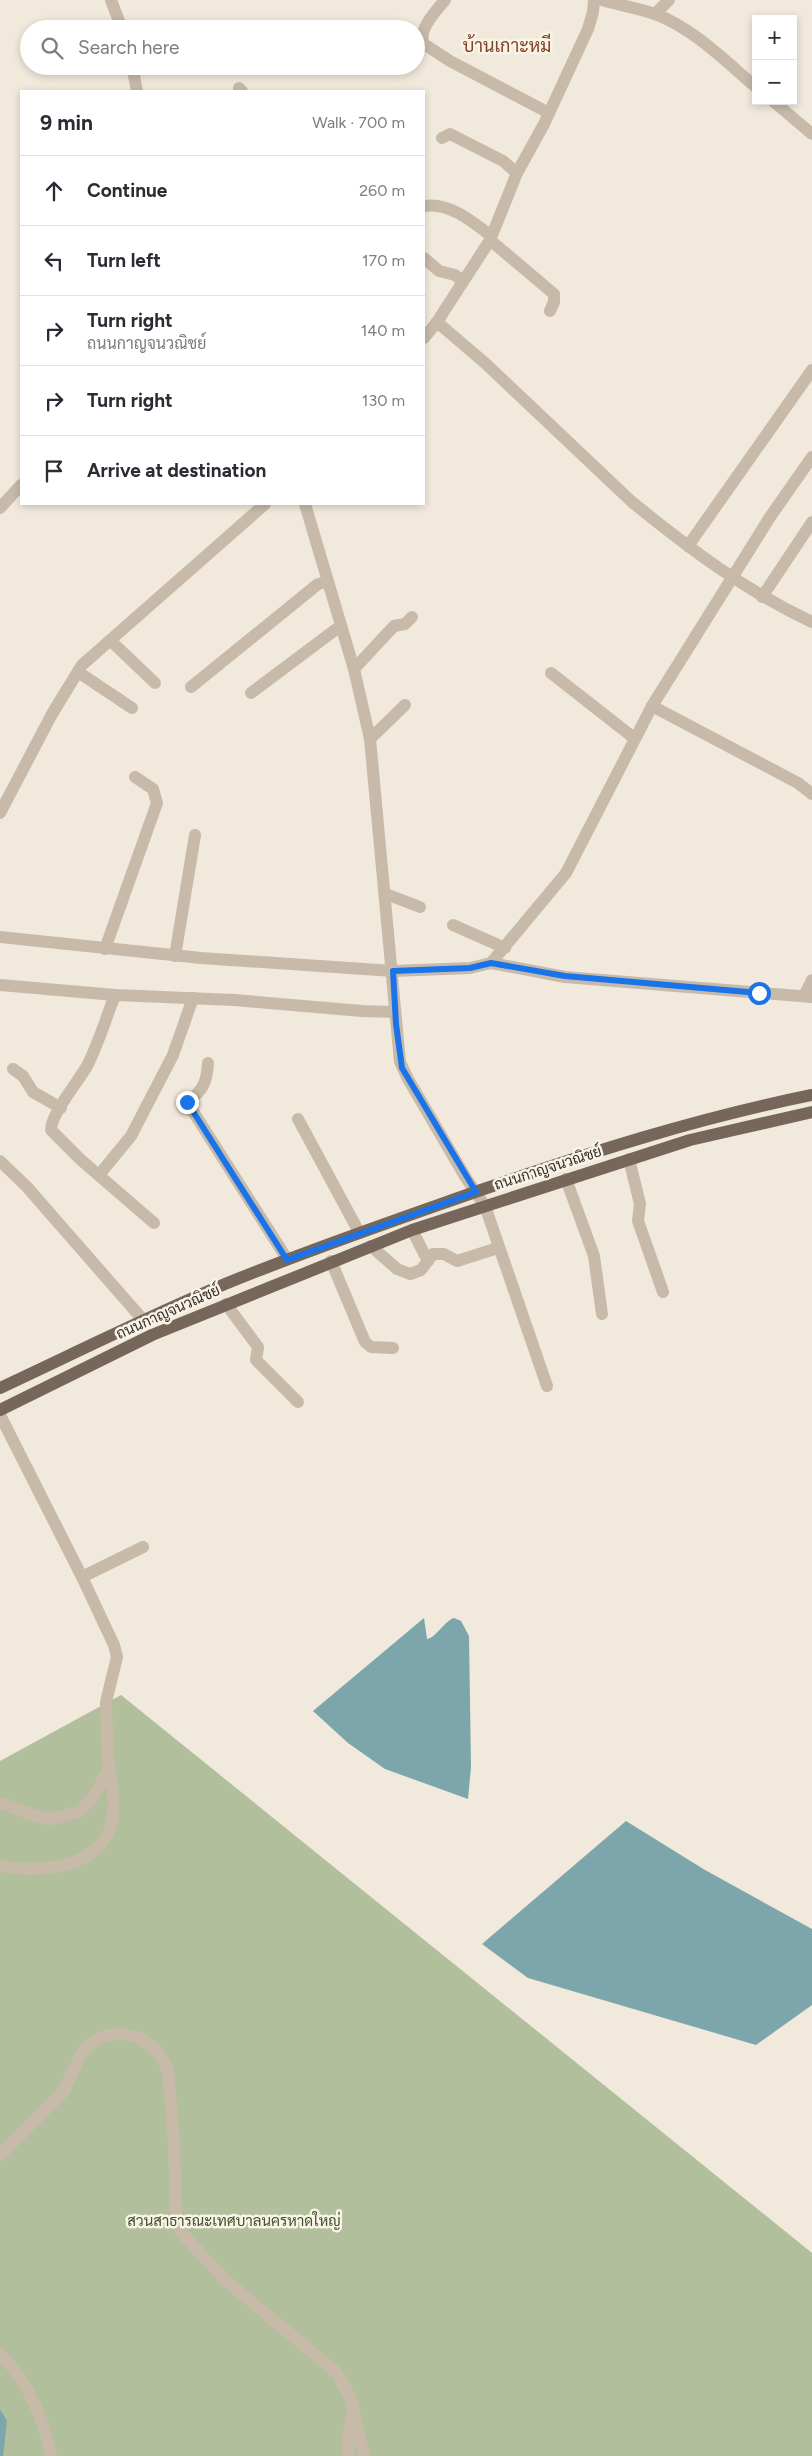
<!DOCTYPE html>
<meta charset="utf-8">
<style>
body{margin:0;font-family:Figtree,Sarabun,sans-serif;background:#f7f7f7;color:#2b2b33}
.controls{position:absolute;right:15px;top:15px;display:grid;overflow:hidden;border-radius:0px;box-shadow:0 2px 8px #0003}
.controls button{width:45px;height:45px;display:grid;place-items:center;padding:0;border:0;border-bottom:1px solid #e1e1e2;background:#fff;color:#2b2b33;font:25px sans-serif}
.stop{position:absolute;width:15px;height:15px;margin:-11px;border:4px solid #1a73e8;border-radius:50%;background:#fff}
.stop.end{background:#1a73e8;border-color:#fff;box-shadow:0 1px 5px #0008}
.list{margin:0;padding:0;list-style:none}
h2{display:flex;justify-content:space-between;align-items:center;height:65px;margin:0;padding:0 20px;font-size:21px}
h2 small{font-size:16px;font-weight:400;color:#7c7c81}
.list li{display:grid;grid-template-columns:32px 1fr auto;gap:15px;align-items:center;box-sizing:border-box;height:70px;padding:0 20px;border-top:1px solid #e1e1e2}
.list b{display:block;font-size:19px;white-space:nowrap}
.list p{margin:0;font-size:16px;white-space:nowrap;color:#7c7c81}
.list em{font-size:16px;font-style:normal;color:#7c7c81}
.icon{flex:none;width:28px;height:28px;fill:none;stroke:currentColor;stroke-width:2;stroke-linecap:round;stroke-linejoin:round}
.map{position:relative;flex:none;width:812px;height:2456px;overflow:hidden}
.search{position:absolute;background:#fff;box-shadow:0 2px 8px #0003;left:20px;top:20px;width:405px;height:55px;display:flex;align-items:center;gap:12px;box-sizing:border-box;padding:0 18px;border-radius:28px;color:#7c7c81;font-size:19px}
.panel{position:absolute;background:#fff;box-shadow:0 2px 8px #0003;left:20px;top:90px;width:405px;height:415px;border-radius:0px}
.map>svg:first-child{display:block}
</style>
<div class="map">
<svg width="812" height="2456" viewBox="0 0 812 2456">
<rect width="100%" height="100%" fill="#f1e9dc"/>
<!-- green -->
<path fill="#b1bf9d" d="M121,1695L812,2253V2456H0V1761Z"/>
<!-- water -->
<g fill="#7da6ac">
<path d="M424,1618L427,1639C437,1637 443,1622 454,1618L461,1621L469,1636L471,1767L468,1799L385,1769L348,1743L313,1711Z"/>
<path d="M626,1821L705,1870L812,1929V2005L756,2045L528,1978L482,1944Z"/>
<path d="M0,2409L7,2421L3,2456H0Z"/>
</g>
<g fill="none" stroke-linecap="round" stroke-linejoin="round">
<!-- minor -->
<g stroke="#c8baa9" stroke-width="12">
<path d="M111,0L122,29"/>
<path d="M445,0C437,10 417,30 424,44L450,61L549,113"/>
<path d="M602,0C619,5 638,8 655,14C693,28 725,61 756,87"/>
<path d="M655,14L669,0"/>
<path d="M132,66L137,91"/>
<path d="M239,88L242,91"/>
<path d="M773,101L812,134"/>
<path d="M442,138L450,134L456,137L503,161L517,173"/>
<path d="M424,206C449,202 472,221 491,236"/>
<path d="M490,240L554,294V302L550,311"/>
<path d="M424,258L439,271L455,275L463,281"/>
<path d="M437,322L485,363L632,502C690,549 744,590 812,622"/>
<path d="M424,338L437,322L490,240L517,173L544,124L588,29L593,12L594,0"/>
<path d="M305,504L354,669L370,739L400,1062L408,1079L466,1178L485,1206L547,1386"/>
<path d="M0,508L21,485"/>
<path d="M688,546L812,370"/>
<path d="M762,597L812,522"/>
<path d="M111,641L155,683"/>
<path d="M354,669L394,626L405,624L412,617"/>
<path d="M78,672L132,708"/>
<path d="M551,673L634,738"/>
<path d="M191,687L318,584L327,582"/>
<path d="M251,693L335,630L341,628"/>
<path d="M652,706L798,783L812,794"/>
<path d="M370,739L405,705"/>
<path d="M0,813L52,714L82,665L265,504"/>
<path d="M386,894L420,907"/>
<path d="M453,925L505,948"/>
<path d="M0,937L201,958L393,971L470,968L491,963L566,873L652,706L770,517L812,457"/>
<path d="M105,949L157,803L153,789L135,777"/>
<path d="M175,956L195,835"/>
<path d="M491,963L565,977L812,997"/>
<path d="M0,985L115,995L234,1000L362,1011L395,1012"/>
<path d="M115,995C106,1018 99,1042 88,1064C80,1080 51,1113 51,1130L81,1160L154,1223"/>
<path d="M804,996L812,980"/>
<path d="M208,1063C207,1082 203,1091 187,1102L287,1259"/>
<path d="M13,1069L23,1076L33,1092L61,1108"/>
<path d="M298,1119L359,1232"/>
<path d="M629,1159L640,1204L638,1221L663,1292"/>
<path d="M0,1161L27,1187L144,1321"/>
<path d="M99,1175L131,1136L173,1055L193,998"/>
<path d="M566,1179L594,1256L602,1314"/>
<path d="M412,1230L428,1261"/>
<path d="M371,1246L397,1269L410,1274L421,1270L433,1254H444L457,1261L498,1248"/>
<path d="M331,1261L365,1342L371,1347L393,1348"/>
<path d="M226,1304L258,1347L256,1360L298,1402"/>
<path d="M0,1415L82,1577L114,1645L117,1657L106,1702L108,1770L93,1798L78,1812L52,1819L42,1818L0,1803"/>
<path d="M82,1577L143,1547"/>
<path d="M0,1866C34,1873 89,1869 107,1835C118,1815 112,1788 110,1767"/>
<path d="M0,2155L64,2091L81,2054L91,2043L107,2035L123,2034L139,2038L156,2049L168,2070L174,2141L176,2216L181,2232L225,2280L336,2372L350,2397L364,2456"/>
<path d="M0,2354C26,2378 45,2421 51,2456"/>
<path d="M348,2456V2436L353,2412"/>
</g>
<!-- major -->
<g stroke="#77665a" stroke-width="12">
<path d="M0,1388C75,1353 149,1316 225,1284C308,1250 393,1221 478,1191C588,1153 698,1118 812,1095"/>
<path d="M0,1410L152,1335L412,1230L690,1140L812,1112"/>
</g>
</g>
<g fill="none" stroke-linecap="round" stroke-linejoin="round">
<!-- route -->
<path stroke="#1a73e8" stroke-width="6" d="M187,1102L287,1260L476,1192L402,1068L396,1024L393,971L470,968L491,963L565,976L759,993"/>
</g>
<g text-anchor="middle" stroke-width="5" stroke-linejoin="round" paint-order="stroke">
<!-- street labels -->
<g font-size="15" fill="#362e28" stroke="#f9f3e8">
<text transform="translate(548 1168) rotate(-18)" y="5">ถนนกาญจนวณิชย์</text>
<text transform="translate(168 1312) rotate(-24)" y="5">ถนนกาญจนวณิชย์</text>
</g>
<!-- park labels -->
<g font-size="15" fill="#42532d" stroke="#f9f3e8">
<text x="234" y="2226">สวนสาธารณะเทศบาลนครหาดใหญ่</text>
</g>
<!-- quarter labels -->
<g font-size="18" fill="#804325" stroke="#f9f3e8">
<text x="507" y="52">บ้านเกาะหมี</text>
</g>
</g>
</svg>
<div class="controls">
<button>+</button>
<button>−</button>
</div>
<div class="stop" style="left:759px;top:993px"></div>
<div class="stop end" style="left:187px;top:1102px"></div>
<div class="search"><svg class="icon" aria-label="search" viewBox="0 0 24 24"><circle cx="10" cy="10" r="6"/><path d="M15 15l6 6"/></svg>Search here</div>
<section class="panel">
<h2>9 min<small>Walk · 700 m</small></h2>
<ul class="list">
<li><svg class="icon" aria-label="ahead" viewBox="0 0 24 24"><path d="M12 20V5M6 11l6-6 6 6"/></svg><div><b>Continue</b></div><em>260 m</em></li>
<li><svg class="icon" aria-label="left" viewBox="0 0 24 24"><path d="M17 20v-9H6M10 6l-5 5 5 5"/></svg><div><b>Turn left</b></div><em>170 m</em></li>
<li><svg class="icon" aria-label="right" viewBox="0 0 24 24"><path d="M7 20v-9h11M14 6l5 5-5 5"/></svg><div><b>Turn right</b><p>ถนนกาญจนวณิชย์</p></div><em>140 m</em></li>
<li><svg class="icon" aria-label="right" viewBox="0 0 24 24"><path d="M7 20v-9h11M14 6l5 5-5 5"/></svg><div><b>Turn right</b></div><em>130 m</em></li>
<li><svg class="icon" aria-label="arrive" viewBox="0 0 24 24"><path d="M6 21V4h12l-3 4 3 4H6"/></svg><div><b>Arrive at destination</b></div></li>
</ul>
</section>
</div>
